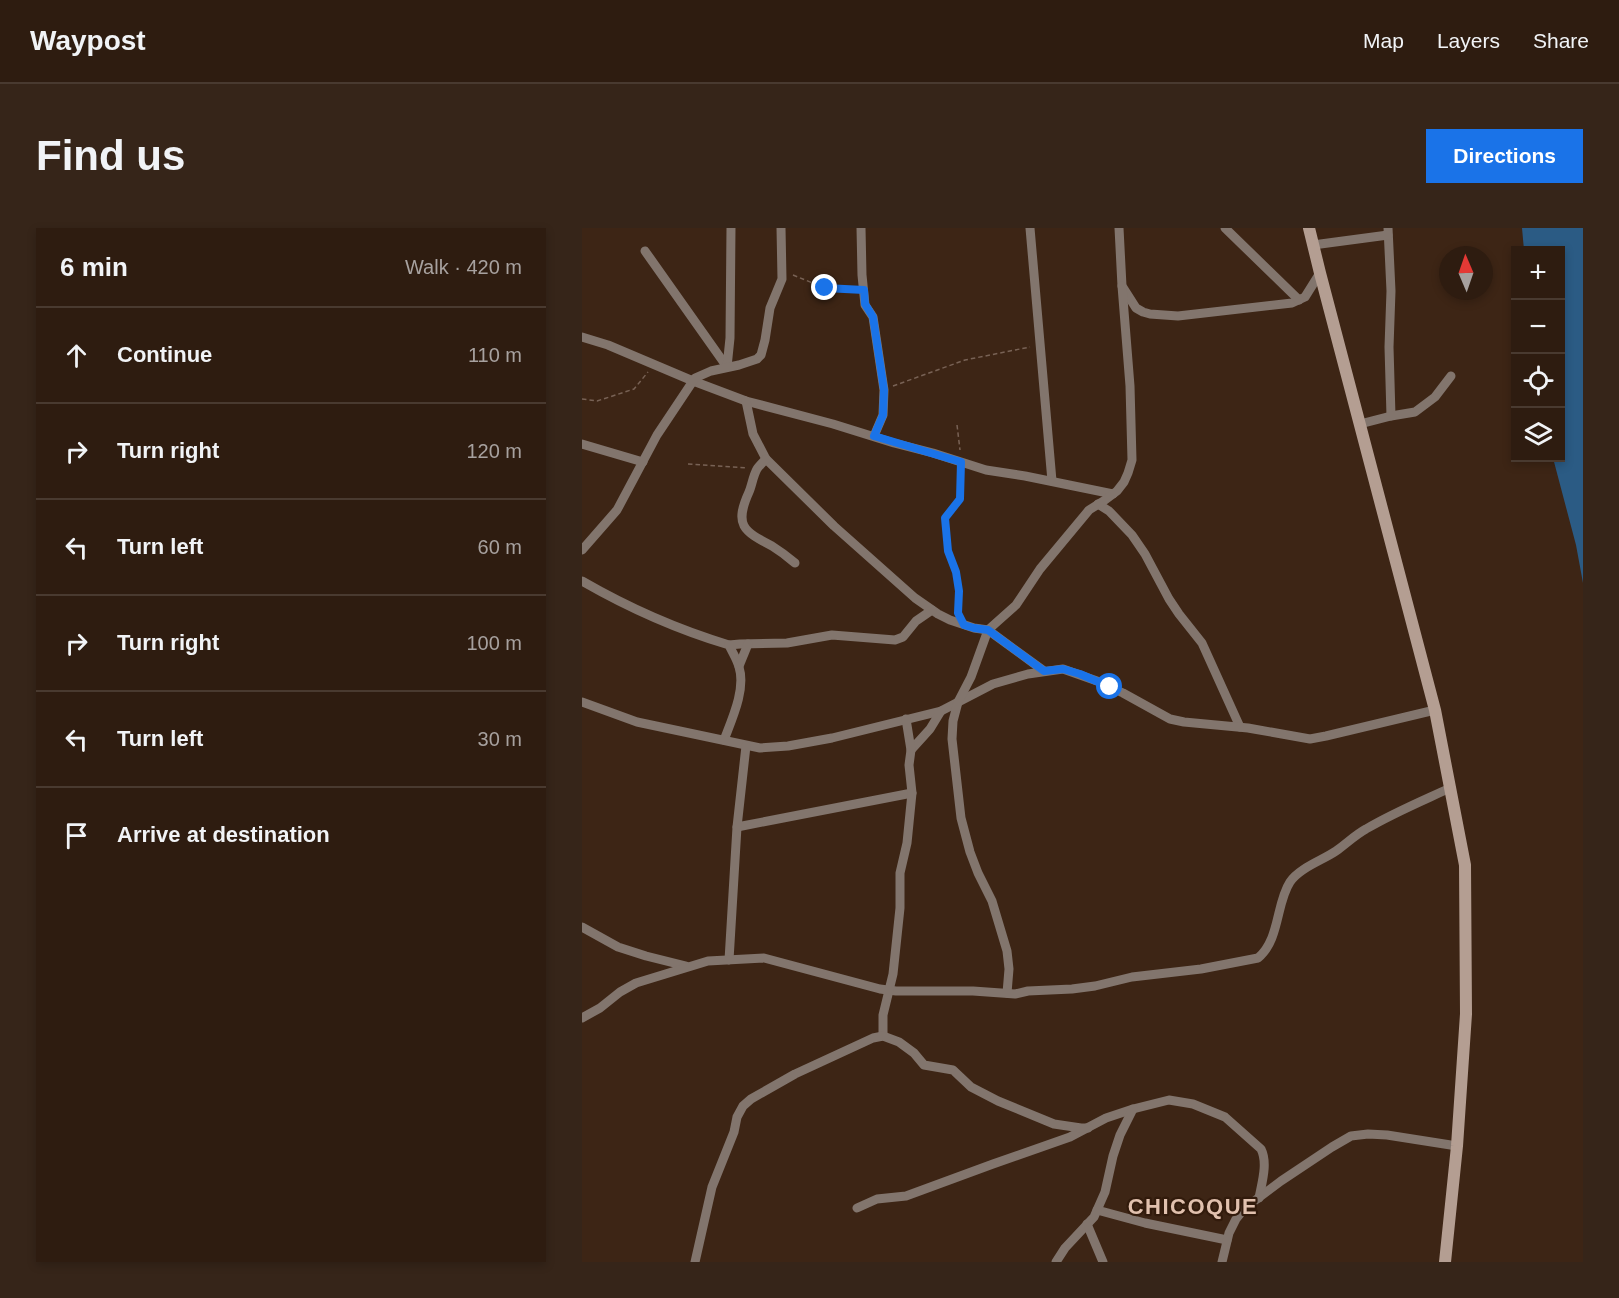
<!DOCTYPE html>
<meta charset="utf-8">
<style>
body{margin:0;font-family:Arial,sans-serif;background:#362519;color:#f1f3f6}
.controls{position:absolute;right:18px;top:18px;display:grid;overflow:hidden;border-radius:0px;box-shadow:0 3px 9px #0003}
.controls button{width:54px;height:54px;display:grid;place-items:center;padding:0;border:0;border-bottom:2px solid #493a30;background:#2e1c10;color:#f1f3f6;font:30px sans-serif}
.compass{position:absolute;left:857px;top:18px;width:54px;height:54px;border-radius:50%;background:#2e1c10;box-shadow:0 3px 9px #0003;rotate:358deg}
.stop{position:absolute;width:18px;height:18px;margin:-14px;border:4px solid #1a73e8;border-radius:50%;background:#fff}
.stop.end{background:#1a73e8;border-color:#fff;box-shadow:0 2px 6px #0008}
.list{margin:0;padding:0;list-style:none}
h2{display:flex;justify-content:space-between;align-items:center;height:78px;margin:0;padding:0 24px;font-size:26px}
h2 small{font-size:20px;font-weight:400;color:#a7a19f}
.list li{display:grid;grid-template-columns:39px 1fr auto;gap:18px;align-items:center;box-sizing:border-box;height:96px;padding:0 24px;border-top:2px solid #493a30}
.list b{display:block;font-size:22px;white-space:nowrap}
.list em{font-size:20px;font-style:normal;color:#a7a19f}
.icon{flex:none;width:33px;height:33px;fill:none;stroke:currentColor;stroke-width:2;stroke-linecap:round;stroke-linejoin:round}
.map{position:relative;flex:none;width:1001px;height:1034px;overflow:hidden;border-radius:0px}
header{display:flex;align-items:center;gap:36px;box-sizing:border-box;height:84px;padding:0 30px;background:#2e1c10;border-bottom:2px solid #493a30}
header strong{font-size:28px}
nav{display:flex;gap:33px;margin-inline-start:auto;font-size:21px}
.intro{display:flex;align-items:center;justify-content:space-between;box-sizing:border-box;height:144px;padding:0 36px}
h1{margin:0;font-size:42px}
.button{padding:15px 27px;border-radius:0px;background:#1a73e8;color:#fff;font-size:21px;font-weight:700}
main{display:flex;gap:36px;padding:0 36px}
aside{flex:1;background:#2e1c10;border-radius:0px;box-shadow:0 3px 9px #0003}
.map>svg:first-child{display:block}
</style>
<header>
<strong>Waypost</strong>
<nav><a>Map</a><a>Layers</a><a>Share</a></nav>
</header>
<div class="intro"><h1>Find us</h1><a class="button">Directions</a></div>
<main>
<aside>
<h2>6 min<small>Walk · 420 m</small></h2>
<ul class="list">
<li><svg class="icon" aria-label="ahead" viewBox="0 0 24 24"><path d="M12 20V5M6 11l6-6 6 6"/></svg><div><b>Continue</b></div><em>110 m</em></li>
<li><svg class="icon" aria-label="right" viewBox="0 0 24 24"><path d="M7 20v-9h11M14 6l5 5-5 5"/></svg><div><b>Turn right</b></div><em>120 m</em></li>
<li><svg class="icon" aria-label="left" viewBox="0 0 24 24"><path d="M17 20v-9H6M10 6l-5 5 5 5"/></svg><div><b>Turn left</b></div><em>60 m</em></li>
<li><svg class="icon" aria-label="right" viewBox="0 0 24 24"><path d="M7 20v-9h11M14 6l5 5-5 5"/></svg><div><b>Turn right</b></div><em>100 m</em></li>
<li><svg class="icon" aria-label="left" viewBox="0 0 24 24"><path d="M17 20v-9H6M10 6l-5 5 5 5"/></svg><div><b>Turn left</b></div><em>30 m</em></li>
<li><svg class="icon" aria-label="arrive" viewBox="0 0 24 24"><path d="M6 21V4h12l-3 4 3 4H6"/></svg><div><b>Arrive at destination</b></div></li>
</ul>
</aside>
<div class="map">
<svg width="1001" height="1034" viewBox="0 0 1001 1034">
<rect width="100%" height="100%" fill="#3d2515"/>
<!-- water -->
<path fill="#2b5b84" d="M940,0H1001V355L994,317L971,230H978V22H942Z"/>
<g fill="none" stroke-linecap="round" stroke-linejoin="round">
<!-- path -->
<g stroke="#786255" stroke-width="1.5" stroke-dasharray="4.5 3" stroke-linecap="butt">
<path d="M211,47L243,60L272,62"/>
<path d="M311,158L383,132L448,119"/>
<path d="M0,171L15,173L52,161L66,144"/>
<path d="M375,197L378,222"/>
<path d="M106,236L165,240"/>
<path d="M376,385L377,363L374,344L366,323L363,289L378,271L379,245"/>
</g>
<!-- street -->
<g stroke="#82756d" stroke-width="9">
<path d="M279,0L280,47L283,77L291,89L302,162L301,187L292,208"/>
<path d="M448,0L470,253"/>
<path d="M537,0L540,58L554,80L561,84L568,86L596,88L710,75L723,69L738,45"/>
<path d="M643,0L717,72"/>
<path d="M806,0L809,63L807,119L809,188"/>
<path d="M731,17L806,7"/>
<path d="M63,23L145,139"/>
<path d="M0,109L26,117L111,153L164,173L251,196L312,215L351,225L404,242L443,248L531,266"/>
<path d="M145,139L148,110L149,0"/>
<path d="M164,173L171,206L184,231L252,298L333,370L356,386L368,392L392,400L406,402L462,443"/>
<path d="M778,196L809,188L833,184L853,169L869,148"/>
<path d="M0,216L61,234"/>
<path d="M184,231C181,234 177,238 175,241C171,248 170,257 167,264C152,297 161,303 190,318C198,323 206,329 213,335"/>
<path d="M516,276L527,283L550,307L563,326L587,371L597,386L620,415L658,499"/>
<path d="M0,322L35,282L75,207L113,150L129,143L157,137L175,131L179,127L183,112L188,80L200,51L199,0"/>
<path d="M0,353C45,379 97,402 147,417C150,424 155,431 157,439C164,461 150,491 142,512"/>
<path d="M147,417L158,416L205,415L250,407L313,412L321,409L334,393L350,382"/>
<path d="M157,438L166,416"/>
<path d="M0,474L55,494L178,520L206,518L250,510L359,483L411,456L446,446L481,441L515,453L541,465L588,491L602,494L666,500L728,511L744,508L853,482"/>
<path d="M329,522L348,501L359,483"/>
<path d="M155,599L330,565"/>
<path d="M0,699L36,719L64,728L104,738"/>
<path d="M147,732L155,599L164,518"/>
<path d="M425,765L427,741L425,723L410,673L396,645L388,624L379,590L370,511L371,493L376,474L389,449L406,402L434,377L458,341L507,282L523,272L535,263L542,254L546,245L550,232L548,158L540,58"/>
<path d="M0,790L18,780L38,764L54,755L126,733L182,730L298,761L314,763H391L433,766L446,763L490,761L513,758L550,749L619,741L676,730C698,712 694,675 708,654C717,640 741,632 754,623C764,616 773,607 784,601C811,585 840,573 868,560"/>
<path d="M301,808V787L311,746L318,680V645L325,615L330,565L327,537L329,522L324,491"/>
<path d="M275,980L295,971L324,968L411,936L488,909L524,890L551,881L587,872L611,876L643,889L679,921C686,935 680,954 677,970"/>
<path d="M515,982L563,995L645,1012"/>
<path d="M505,996L521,1034"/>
<path d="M113,1034L130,959L152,904L155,889L161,878L169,871L213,846L291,810L301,808L317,814L332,825L342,837L371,842L389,859L416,873L472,896L499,900H506"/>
<path d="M474,1034L483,1020L512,989L523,964L531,928L538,907L551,881"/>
<path d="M640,1034L647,1005L654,991L663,980L699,953L750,919L769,908L786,906L805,907L875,918"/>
</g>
<!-- secondary -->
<path stroke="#b49e92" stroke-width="12" d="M727,0L738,45L853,482L883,637L884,786L875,918L863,1034"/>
</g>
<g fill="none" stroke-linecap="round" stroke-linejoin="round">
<!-- route -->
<path stroke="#1a73e8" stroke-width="8" d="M243,60L282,62L283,76L291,89L302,162L301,187L292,208L379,234L378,271L363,290L366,323L374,344L377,363L376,385L382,397L392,400L406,402L462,443L481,441L498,446L528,459"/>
</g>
<g text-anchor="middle" stroke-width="4.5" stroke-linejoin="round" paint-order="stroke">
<!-- district labels -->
<g font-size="22" font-weight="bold" letter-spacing="1.5" fill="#e1c1ae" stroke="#321b0c">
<text x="611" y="986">CHICOQUE</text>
</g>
</g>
</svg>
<div class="controls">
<button>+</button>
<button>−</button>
<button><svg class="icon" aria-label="locate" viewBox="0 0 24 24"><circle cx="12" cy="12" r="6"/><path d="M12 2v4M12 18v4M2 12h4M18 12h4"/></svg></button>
<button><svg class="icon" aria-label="layers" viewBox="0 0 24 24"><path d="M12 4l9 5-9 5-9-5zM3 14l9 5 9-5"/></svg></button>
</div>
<svg class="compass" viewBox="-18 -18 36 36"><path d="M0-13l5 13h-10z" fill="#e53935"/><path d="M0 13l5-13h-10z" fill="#a7a19f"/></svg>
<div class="stop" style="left:528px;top:459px"></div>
<div class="stop end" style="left:243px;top:60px"></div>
</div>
</main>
